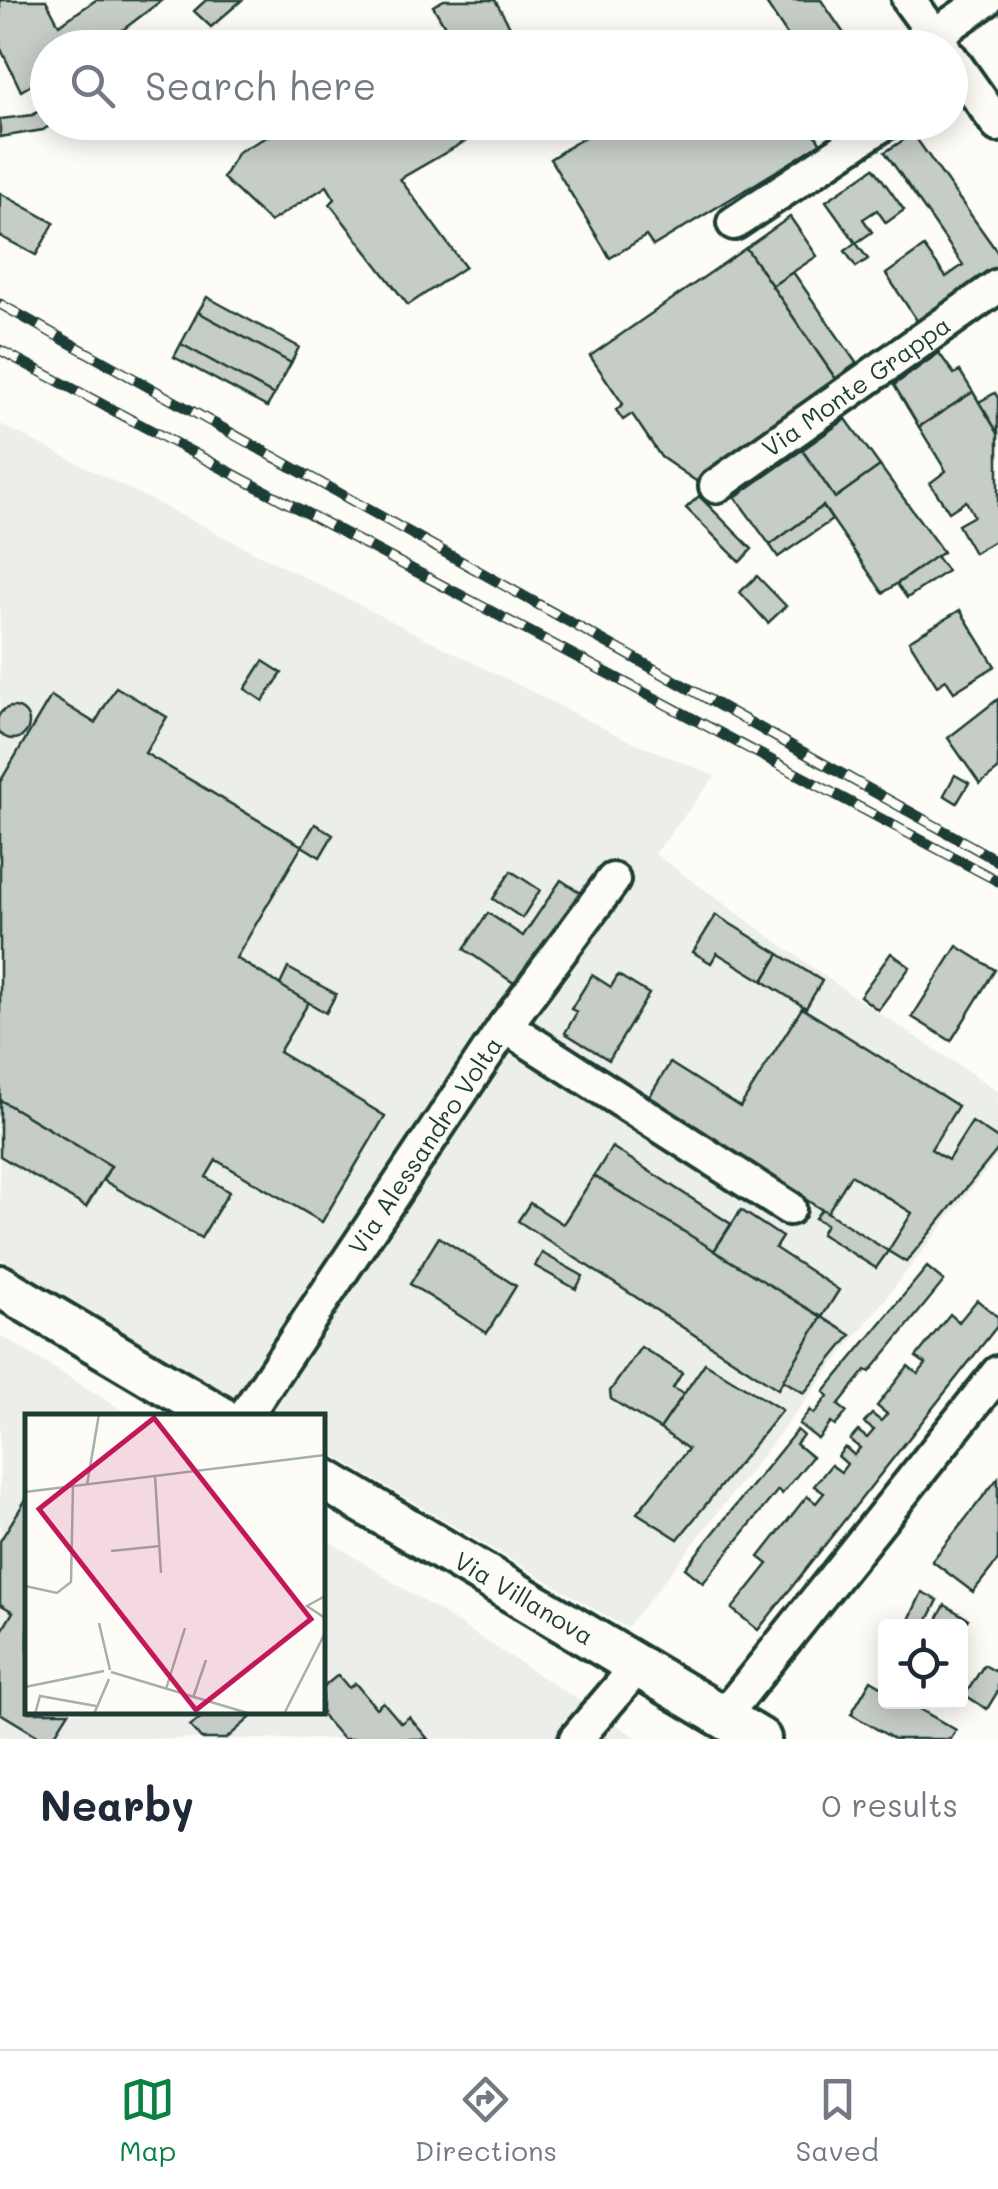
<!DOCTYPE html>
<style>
body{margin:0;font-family:Mali,sans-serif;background:#f6f6f7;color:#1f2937}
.controls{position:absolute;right:30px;bottom:30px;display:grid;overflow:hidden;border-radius:10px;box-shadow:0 5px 25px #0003}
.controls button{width:90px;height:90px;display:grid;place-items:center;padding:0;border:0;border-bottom:2px solid #e0e1e3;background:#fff;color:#1f2937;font:50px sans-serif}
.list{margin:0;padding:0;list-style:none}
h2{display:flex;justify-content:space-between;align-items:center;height:130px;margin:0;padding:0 40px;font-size:42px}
h2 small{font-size:32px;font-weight:400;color:#747a83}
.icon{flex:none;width:55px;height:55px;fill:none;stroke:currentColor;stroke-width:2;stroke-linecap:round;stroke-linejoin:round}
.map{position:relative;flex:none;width:998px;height:1739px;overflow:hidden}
.search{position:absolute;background:#fff;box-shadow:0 5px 25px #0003;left:30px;right:30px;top:30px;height:110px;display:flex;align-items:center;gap:25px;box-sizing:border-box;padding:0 35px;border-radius:55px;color:#747a83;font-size:38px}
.sheet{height:310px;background:#fff}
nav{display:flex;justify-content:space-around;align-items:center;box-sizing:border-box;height:140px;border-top:2px solid #e0e1e3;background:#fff;font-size:28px;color:#747a83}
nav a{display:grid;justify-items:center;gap:5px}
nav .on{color:#0b8043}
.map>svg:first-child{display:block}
</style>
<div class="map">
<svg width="998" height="1739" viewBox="0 0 998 1739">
<rect width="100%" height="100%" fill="#fdfcf7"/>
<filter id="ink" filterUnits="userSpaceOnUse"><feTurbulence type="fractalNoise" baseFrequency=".01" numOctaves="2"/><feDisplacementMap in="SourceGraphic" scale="20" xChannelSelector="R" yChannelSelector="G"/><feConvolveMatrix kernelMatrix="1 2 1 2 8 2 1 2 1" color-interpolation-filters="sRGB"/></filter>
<g filter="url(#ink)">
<!-- built -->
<g fill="#eceee9">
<path d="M0,424L615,734L715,776L655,854L847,992L998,1091V1155L627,1628L323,1449L322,1416H268L0,1258Z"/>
<path d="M0,1335L132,1416H28V1712H322L323,1537L639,1739H0Z"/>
</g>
<!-- building -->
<g fill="#c6cdc7" stroke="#1f3d34" stroke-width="2.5">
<path d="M0,0H46L59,25L96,0H162L103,45L104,48H48V75L21,91L0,47Z"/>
<path d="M206,0H242L211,27L194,11Z"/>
<path d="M444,0H495L522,48H438L434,39L447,30L433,6Z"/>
<path d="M764,0H821L854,48H796Z"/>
<path d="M48,104V122H55L43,130L0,137V119L33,115Z"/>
<path d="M295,122H482L479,124L483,131L400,179L465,267L408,305L330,204L335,199L327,186L270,222L223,178L238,152Z"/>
<path d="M609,122H808L821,144L653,246L646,236L610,258L550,159Z"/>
<path d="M913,134L998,253V270L920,325L886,274L924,247L946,277L963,265L885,152Z"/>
<path d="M874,168L904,210L886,223L877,210L863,219L872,232L856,243L826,201Z"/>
<path d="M0,193L54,223L36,255L0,236Z"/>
<path d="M790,217L817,256L772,286L746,248Z"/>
<path d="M856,243L868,259L856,267L845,251Z"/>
<path d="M746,248L838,382L696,481L661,457L632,414L623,420L616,410L623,404L590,356Z"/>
<path d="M793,272L859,367L838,382L772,286Z"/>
<path d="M207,297L299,347L291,363L198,312Z"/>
<path d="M198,312L291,363L274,395L181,344Z"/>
<path d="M181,344L274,395L267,407L174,357Z"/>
<path d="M939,353L954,374L960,371L973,392L919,427L894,385Z"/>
<path d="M973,392L998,433V539L974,553L958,525L974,516L966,501L949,512L930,483L946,471L919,427Z"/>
<path d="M995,393L998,398V433L979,402Z"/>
<path d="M846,419L880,466L835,498L802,450Z"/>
<path d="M802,450L835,498L880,466L943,552L883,593L823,506L770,545L735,497Z"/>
<path d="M699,496L752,549L740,562L686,508Z"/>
<path d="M823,506L832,520L778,557L770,545Z"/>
<path d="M936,556L947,571L907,598L897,584Z"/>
<path d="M757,576L786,606L768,623L740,592Z"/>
<path d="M960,610L995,666L954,692L946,680L937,686L909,641Z"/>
<path d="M263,661L282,673L263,701L245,689Z"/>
<path d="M116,687L167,717L145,753L302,846L236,958L309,1002L279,1052L385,1116L322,1222L216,1160L206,1177L229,1192L201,1238L103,1180L111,1166L0,1100V782L51,696L95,723Z"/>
<path d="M998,699V770L980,784L948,738Z"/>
<circle cx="13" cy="723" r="16"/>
<path d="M955,775L969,783L957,803L944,795Z"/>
<path d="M315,824L333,835L320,857L302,846Z"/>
<path d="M511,871L540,890L522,918L493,899Z"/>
<path d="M561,880L584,895L521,988L464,949L488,913L523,936Z"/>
<path d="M716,915L779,954L763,981L717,953L711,963L693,952Z"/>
<path d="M957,946L995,970L951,1041L912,1017Z"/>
<path d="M891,953L910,967L878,1010L860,996Z"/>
<path d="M779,954L822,981L806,1008L763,981Z"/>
<path d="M288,968L336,994L326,1013L280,985Z"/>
<path d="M592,975L611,987L618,975L649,994L609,1060L565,1033L577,1012L571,1009Z"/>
<path d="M802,1008L958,1106L931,1149L948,1160L972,1122L998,1139V1149L906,1262L888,1251L912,1213L851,1175L827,1213L648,1099L670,1063L740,1107Z"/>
<path d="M0,1100L111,1166L86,1207L0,1156Z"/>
<path d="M612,1147L731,1224L714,1251L594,1176Z"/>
<path d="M594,1176L822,1317L778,1389L518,1221L530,1203L563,1224Z"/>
<path d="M822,1209L888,1251L876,1268L821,1234L826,1224L815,1218Z"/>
<path d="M741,1210L782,1237L775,1248L839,1290L822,1317L714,1251Z"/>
<path d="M439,1237L516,1286L487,1333L410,1284Z"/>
<path d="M542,1253L583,1276L576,1289L535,1266Z"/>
<path d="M927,1267L944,1281L870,1372L866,1370L838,1405L847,1412L835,1426L831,1423L818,1439L799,1424L810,1410L814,1414L828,1396L824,1392Z"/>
<path d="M977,1300L998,1317V1325L758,1630L732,1609L768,1564L759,1557L807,1496L816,1503L824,1493L814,1486L831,1465L841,1472L847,1464L838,1456L845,1447L854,1455L860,1448L850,1440L858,1431L867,1438L874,1430L864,1423L872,1414L881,1421L887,1414L877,1406L908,1366L918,1374L926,1364L916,1357L950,1314L959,1322Z"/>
<path d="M822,1317L851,1335L804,1393L783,1380Z"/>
<path d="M641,1347L682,1373L673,1388L684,1394L660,1429L611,1399L610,1391Z"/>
<path d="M705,1363L782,1410L678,1539L637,1513L688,1449L660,1429Z"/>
<path d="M797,1430L803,1435L796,1444L812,1457L782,1494L778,1490L703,1583L685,1568Z"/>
<path d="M998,1478V1560L973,1592L932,1561Z"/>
<path d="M28,1496V1712H69L52,1739H43L0,1713V1634L13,1612L0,1604V1541Z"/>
<path d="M922,1592L938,1600L925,1626H918L908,1622Z"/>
<path d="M945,1605L968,1619L960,1632V1626L934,1625Z"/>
<path d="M984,1665L998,1673V1691L987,1709L965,1695Z"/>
<path d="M338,1675L349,1688L355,1683L376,1708L383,1702L401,1723L409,1717L428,1739H343L319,1712H322V1688Z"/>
<path d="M871,1680L886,1689V1702H907L956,1730L951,1739H894L851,1714Z"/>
<path d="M208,1712H257L226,1739H201L190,1726Z"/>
</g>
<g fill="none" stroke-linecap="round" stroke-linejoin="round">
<defs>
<g id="minor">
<path d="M909,0L944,48"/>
<path d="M935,35L986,0"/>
<path d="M950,57L998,125"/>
<path d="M734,223L886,122"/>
<path id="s1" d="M716,486L998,286"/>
<path d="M505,1026L789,1208"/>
<path id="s2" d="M245,1416L505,1026L613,880"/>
<path d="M723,1717L998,1373"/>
<path d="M576,1739L638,1666"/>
</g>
<g id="major">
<path d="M0,1286L219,1416"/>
<path id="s3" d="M322,1478L760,1739"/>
</g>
</defs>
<!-- minor casing -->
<use href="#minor" stroke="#1f3d34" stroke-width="40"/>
<!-- major casing -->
<use href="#major" stroke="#1f3d34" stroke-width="48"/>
<!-- minor -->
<use href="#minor" stroke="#fdfcf7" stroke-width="32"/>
<!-- major -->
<use href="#major" stroke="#fdfcf7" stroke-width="40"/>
<defs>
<g id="rail">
<path d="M0,304L998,861"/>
<path d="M0,350L998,881"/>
</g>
</defs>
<!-- rail casing -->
<use href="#rail" stroke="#1f3d34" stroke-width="11"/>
<!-- rail -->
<use href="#rail" stroke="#fdfcf7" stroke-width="8" stroke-dasharray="22" stroke-linecap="butt"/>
</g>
</g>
<g text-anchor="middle" stroke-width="9" stroke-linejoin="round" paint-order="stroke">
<!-- street labels -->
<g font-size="25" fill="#1f3d34" stroke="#fdfcf7">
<text dy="9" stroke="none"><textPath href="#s1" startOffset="172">Via Monte Grappa</textPath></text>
<text dy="9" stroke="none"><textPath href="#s2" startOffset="325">Via Alessandro Volta</textPath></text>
<text dy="9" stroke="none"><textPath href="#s3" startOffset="235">Via Villanova</textPath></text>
</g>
</g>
<!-- overview -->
<g transform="translate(25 1414)">
<rect width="300" height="300" fill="#fdfcf7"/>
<path fill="none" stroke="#a4b0a9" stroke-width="2.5" d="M130,62L136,159M62,71L74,0M0,78L300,41M86,137L135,132M0,172L32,179L46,168L48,72M300,182L282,192L300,204M74,209L85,256M86,258L226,300M0,273L79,257M141,275L160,214M168,284L181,246M10,300L15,282L71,292M69,300L84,265M259,300L300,219"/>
<path fill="#c2185b" fill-opacity="0.15" stroke="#c2185b" stroke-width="5" d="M129,4L286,205L171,296L14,95Z"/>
<rect width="300" height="300" fill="none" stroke="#1f3d34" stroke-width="5"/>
</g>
</svg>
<div class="controls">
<button><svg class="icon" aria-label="locate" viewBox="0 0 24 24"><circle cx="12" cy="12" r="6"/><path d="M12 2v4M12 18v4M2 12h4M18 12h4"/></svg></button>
</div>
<div class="search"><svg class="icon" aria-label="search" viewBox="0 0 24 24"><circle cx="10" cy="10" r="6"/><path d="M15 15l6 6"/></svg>Search here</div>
</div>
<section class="sheet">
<h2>Nearby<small>0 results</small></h2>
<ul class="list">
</ul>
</section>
<nav>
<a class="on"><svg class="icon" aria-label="map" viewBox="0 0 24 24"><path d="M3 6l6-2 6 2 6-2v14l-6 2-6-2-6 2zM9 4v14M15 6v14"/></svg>Map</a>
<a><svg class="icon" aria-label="directions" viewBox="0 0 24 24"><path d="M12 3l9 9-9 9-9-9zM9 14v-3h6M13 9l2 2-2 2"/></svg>Directions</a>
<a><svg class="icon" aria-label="saved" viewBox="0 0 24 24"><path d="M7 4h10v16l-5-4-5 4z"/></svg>Saved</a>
</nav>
